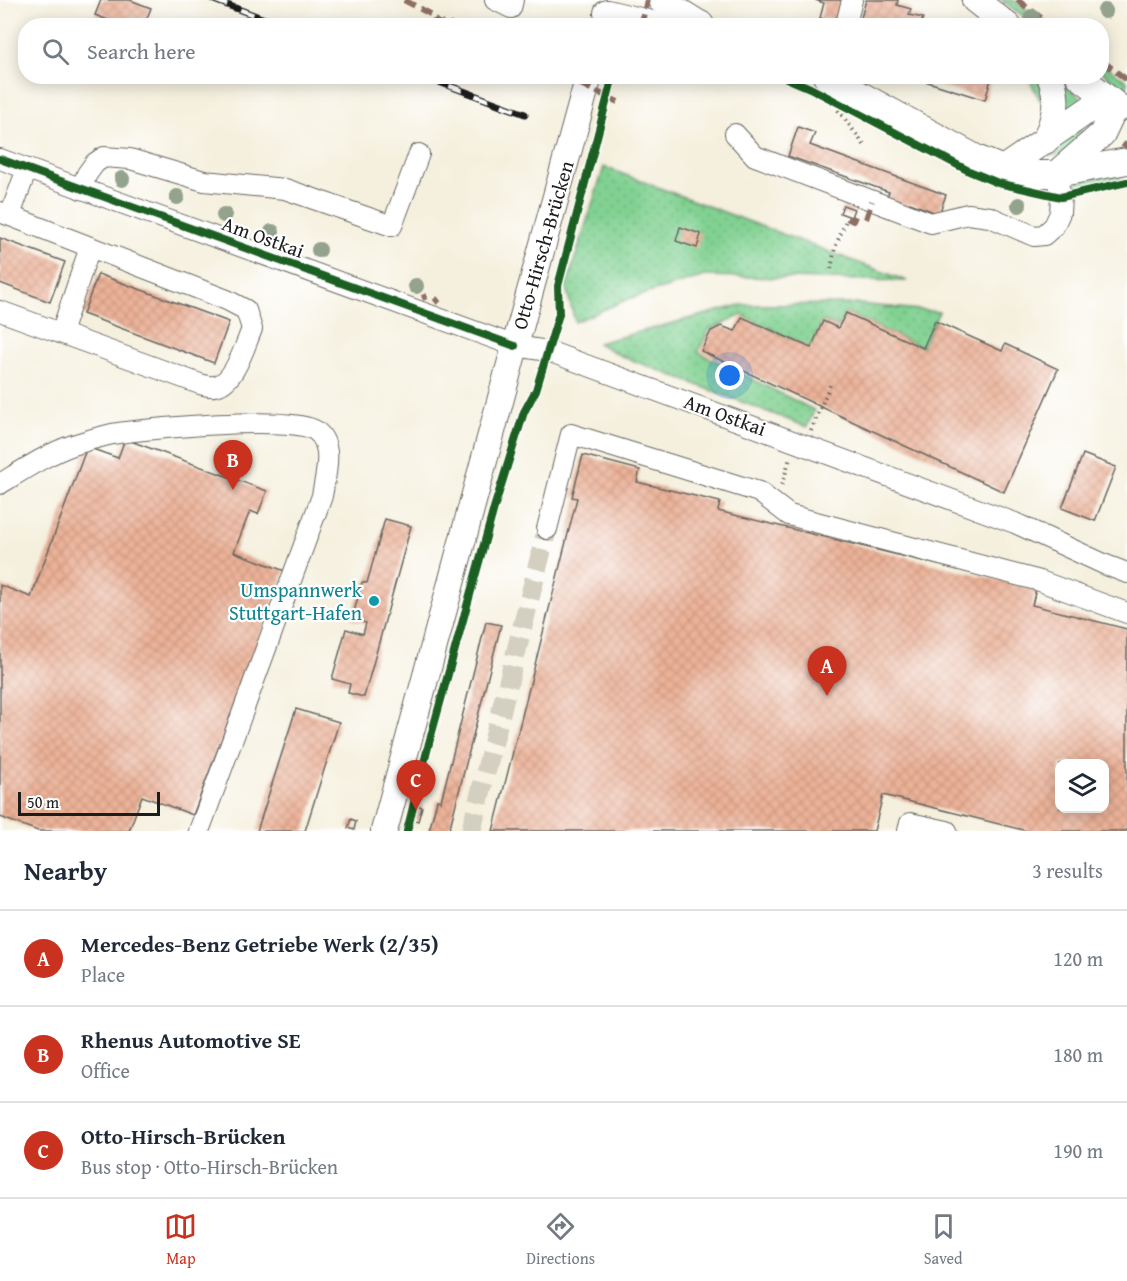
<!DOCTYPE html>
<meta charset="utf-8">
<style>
body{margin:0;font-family:"Gentium Book Plus",serif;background:#f6f6f7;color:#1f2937}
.controls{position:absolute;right:18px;bottom:18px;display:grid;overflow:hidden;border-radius:12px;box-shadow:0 3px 15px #0003}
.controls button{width:54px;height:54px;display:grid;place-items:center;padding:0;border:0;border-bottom:2px solid #e0e1e3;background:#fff;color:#1f2937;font:30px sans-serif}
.scale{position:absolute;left:18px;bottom:15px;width:142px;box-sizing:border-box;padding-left:6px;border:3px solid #1c1c1c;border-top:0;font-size:16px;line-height:21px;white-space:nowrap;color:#1c1c1c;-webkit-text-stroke:4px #fff;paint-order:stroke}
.you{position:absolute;left:730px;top:376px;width:21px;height:21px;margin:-15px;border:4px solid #fff;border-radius:50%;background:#1a73e8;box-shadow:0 0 0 9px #1a73e833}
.badge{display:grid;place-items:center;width:39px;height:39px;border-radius:50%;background:#c8321e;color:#fff;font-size:20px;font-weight:700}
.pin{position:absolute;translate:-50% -50px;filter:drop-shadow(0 2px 3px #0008)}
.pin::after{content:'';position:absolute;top:32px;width:21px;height:18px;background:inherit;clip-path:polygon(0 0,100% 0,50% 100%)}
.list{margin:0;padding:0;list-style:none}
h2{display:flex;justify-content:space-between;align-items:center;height:78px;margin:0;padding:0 24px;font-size:26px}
h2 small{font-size:20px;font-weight:400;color:#747a83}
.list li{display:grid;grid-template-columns:39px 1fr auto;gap:18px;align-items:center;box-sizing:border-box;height:96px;padding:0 24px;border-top:2px solid #e0e1e3}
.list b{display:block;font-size:22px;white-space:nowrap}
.list p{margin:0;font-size:20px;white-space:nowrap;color:#747a83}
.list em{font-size:20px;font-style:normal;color:#747a83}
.icon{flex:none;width:33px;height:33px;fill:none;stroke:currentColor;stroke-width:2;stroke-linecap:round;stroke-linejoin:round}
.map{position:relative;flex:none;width:1127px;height:831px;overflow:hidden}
.search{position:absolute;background:#fff;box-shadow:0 3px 15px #0003;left:18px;right:18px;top:18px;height:66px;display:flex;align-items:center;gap:15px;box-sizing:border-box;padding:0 21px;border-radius:24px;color:#747a83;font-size:22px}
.sheet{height:366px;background:#fff}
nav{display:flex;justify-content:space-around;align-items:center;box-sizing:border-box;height:84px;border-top:2px solid #e0e1e3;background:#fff;font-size:16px;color:#747a83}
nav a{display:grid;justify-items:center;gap:3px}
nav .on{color:#c8321e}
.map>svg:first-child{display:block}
</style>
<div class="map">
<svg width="1127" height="831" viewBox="0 0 1127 831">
<defs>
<pattern id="grass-dots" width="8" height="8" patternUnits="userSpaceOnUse" patternTransform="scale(1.5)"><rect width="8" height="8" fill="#81d192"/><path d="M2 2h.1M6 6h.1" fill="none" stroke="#6fb37d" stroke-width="1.8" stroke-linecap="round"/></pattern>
<pattern id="building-cross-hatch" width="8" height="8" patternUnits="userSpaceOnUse" patternTransform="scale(1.5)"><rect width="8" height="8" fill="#ecb298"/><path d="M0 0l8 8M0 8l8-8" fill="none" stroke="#ca9882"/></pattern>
</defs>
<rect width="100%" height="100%" fill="#fff"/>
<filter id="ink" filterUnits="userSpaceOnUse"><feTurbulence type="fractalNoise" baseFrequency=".0167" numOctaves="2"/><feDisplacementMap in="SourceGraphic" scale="12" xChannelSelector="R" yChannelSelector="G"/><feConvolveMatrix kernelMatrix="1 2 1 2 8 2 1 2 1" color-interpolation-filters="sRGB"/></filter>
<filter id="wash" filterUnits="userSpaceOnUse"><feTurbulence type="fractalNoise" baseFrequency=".008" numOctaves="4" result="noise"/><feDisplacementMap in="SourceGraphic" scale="24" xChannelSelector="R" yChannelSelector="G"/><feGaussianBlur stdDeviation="1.35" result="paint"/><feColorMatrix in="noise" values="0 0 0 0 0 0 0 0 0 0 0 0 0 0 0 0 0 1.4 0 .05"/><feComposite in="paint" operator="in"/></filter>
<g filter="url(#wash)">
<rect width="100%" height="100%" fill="#f5f0de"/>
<!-- grass -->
<g fill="url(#grass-dots)" stroke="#4e7657" stroke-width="1.5">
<path d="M1001,0H1013L1049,25H1036Z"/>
<path d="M1102,63L1127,81V90L1102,72Z"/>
<path d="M1028,77H1038L1046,101L1040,100Z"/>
<path d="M1064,83L1084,101L1076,111L1063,100Z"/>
<path d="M1080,129L1090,136C1077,144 1062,158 1046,156L1047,153Z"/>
<path d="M604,167L907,281L705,276L628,299L575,322L566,287Z"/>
<path d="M1120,172L1121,179L1070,191L1069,187L1081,181Z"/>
<path d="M859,304L939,312L922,347L846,313L838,327L823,321L810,348L742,315L709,330L698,352L814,410L807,427L619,355L598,343L741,305Z"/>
</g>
<g id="blocks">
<!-- building -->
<g fill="url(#building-cross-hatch)" fill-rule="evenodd">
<path d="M101,0H130L151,8L144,26H123L95,15Z"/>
<path d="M815,0H844L838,23L820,18L824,3Z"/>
<path d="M866,0H898L897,5L911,9L909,15L923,18L920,26L859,25Z"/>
<path d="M909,76H992L985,100Z"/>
<path d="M798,127L815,133L810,145L946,195L939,214L910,203L908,207L886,199L889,192L788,156Z"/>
<path d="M843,205L854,209L851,217L840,213Z"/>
<path d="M680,227L701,234L697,248L676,241Z"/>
<path d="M0,238L65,262L50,302L0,283Z"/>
<path d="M98,274L229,322L214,363L83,314Z"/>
<path d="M846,313L923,348L935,321L1002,351L1005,344L1058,369L1004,492L701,351L711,331L721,326L735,331L742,317L811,348L823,321L838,328Z"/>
<path d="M125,439L267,491L258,514L250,511L234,552L285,571L193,815L142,796L129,831H38L0,817V585L31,597L87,447L118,458Z"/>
<path d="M1083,454L1116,467L1095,521L1062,508Z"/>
<path d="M583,455L640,470L637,482L720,502L718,511L1036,589L1032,605L1127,629V831H1027L883,795L874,831H493L577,498L572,497ZM1060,764H1104V808H1060Z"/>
<path d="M385,519L411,526L364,697L348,693L350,684L332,679L346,629L363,634L366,623L352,619L362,582L367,583Z"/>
<path d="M486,622L501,625L449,831H429L437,800L441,801Z"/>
<path d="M296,709L339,722L305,831H257Z"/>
<path d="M416,805L422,807L418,821L412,819Z"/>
<path d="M351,819L356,821L354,830L348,828Z"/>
</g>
</g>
</g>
<g filter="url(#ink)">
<use href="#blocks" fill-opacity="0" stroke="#686660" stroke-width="1.5"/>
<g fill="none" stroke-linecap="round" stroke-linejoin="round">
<!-- minor-tunnel -->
<path stroke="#d4d0c1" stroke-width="20" stroke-dasharray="20 10" stroke-linecap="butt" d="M471,831L547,529"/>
<defs>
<g id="minor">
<path d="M495,0L511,8L513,0"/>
<path d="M847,20L852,0"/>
<path d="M735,134L755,156L931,223L968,214L990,217L1034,236L1044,235L1054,226L1060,213L1061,197L1056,174"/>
<path d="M0,159L515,346L548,351L1015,523L1106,565L1127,573"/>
<path d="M81,189L87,174L95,163L104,157L130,159L204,181L285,189L392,226L419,154"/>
<path d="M0,212L227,300L246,310L252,329C245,345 234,385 214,386C210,387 204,385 200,384L0,311"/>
<path d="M10,215L27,169"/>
<path d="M61,333L90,247"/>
<path d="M0,484C23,470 47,454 73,445C85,441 99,437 112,434C145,429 294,414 316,431C335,445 325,477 322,496L199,831"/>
<path d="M547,529L571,434L759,492L789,515L1040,581L1127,613"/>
<path d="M908,831L910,823L947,831"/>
</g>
<g id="major">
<path d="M661,0L701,25"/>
<path d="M975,0L1008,26"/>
<path d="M607,13L656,25L700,24"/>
<path d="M826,76L976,158L1003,169L1030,174H1056L1127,161"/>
<path d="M1079,76L1120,108"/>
<path d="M1045,141C1055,118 1060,100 1050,76"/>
<path d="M1003,169L1094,106L1109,100"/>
<path d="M1056,174L1102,134L1110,117L1109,100"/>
<path d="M384,831L515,346L589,76"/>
</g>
</defs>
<!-- minor casing -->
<use href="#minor" stroke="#686660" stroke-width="22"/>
<!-- major casing -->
<use href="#major" stroke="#686660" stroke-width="28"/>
<!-- path -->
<g stroke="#686660" stroke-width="4" stroke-dasharray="1.5 4.5" stroke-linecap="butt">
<path d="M838,110L865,146"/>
<path d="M831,269L835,248L847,218"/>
<path d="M811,431L830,385"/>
<path d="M782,485L790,458"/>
</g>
<!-- minor -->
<use href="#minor" stroke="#fff" stroke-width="20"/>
<!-- major -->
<use href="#major" stroke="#fff" stroke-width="26"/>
<defs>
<g id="rail">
<path d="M214,0L283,26"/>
<path d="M423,76L525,114"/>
</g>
</defs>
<!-- rail casing -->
<use href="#rail" stroke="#1c1c1c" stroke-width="7"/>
<!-- rail -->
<use href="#rail" stroke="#fff" stroke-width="4.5" stroke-dasharray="14" stroke-linecap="butt"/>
<!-- quiet -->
<g stroke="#8d6e63" stroke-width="6" stroke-dasharray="12 6" stroke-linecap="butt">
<path d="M404,0L432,15L435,21L440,24L447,22L452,26"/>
<path d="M1017,0L1052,26"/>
<path d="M641,26L647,0"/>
<path d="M1102,61L1127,80"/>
<path d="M564,76L618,102"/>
<path d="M1123,148L1127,143"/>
<path d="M847,218L853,221L855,216"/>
<path d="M866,219L872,201"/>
<path d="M422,298L427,296"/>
<path d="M435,298L439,303"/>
</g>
<defs>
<g id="cycleway">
<path d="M782,76L810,88L969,171L998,183L1061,197L1127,182"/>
<path d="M0,159L515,346"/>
<path d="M407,831L429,743L494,508L524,412L536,390L559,314L558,286L613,76"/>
</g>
</defs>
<!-- cycleway casing -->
<use href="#cycleway" stroke="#fff" stroke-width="11"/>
<!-- cycleway -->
<use href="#cycleway" stroke="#1b5e20" stroke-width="8"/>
</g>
<!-- trees -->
<g fill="#94a38d">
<circle cx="1105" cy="11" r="8"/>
<circle cx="1032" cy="17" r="8"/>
<circle cx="122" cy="179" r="8"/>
<circle cx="177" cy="197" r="8"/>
<circle cx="1019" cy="205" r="8"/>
<circle cx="224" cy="215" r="8"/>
<circle cx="272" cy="232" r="8"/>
<circle cx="319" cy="250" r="8"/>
<circle cx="416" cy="286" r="8"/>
</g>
</g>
<!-- markers -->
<circle fill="#0f9aa8" stroke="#fff" stroke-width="2" cx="374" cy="601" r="6"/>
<g text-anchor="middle" stroke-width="4.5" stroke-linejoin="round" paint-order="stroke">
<!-- street labels -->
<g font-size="20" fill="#1c1c1c" stroke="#fff">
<text transform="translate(263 237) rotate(20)" y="7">Am Ostkai</text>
<text transform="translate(543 245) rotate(-74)" y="7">Otto-Hirsch-Brücken</text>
<text transform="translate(725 415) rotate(20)" y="7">Am Ostkai</text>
</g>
<!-- culture labels -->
<g font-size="20" fill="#0d838f" stroke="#fff" text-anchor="end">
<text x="362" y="597">Umspannwerk<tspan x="362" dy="23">Stuttgart-Hafen</tspan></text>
</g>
</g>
</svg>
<div class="controls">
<button><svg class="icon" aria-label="layers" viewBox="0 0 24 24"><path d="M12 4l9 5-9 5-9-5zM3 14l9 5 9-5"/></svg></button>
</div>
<div class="scale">50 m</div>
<div class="you"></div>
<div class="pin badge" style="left:827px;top:696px">A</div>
<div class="pin badge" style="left:233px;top:490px">B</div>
<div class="pin badge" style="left:416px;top:810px">C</div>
<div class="search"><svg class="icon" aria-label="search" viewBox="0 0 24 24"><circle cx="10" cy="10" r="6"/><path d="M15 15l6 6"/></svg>Search here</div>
</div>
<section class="sheet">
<h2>Nearby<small>3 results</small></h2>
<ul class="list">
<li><span class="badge">A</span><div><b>Mercedes-Benz Getriebe Werk (2/35)</b><p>Place</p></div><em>120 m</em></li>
<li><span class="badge">B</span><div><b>Rhenus Automotive SE</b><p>Office</p></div><em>180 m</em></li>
<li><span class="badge">C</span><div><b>Otto-Hirsch-Brücken</b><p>Bus stop · Otto-Hirsch-Brücken</p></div><em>190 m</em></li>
</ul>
</section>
<nav>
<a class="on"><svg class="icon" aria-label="map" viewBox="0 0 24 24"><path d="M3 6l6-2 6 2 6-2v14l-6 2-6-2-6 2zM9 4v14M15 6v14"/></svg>Map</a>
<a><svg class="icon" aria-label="directions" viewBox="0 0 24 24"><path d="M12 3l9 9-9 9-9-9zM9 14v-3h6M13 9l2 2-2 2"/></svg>Directions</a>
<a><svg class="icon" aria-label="saved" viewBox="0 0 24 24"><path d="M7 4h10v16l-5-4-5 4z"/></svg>Saved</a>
</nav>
